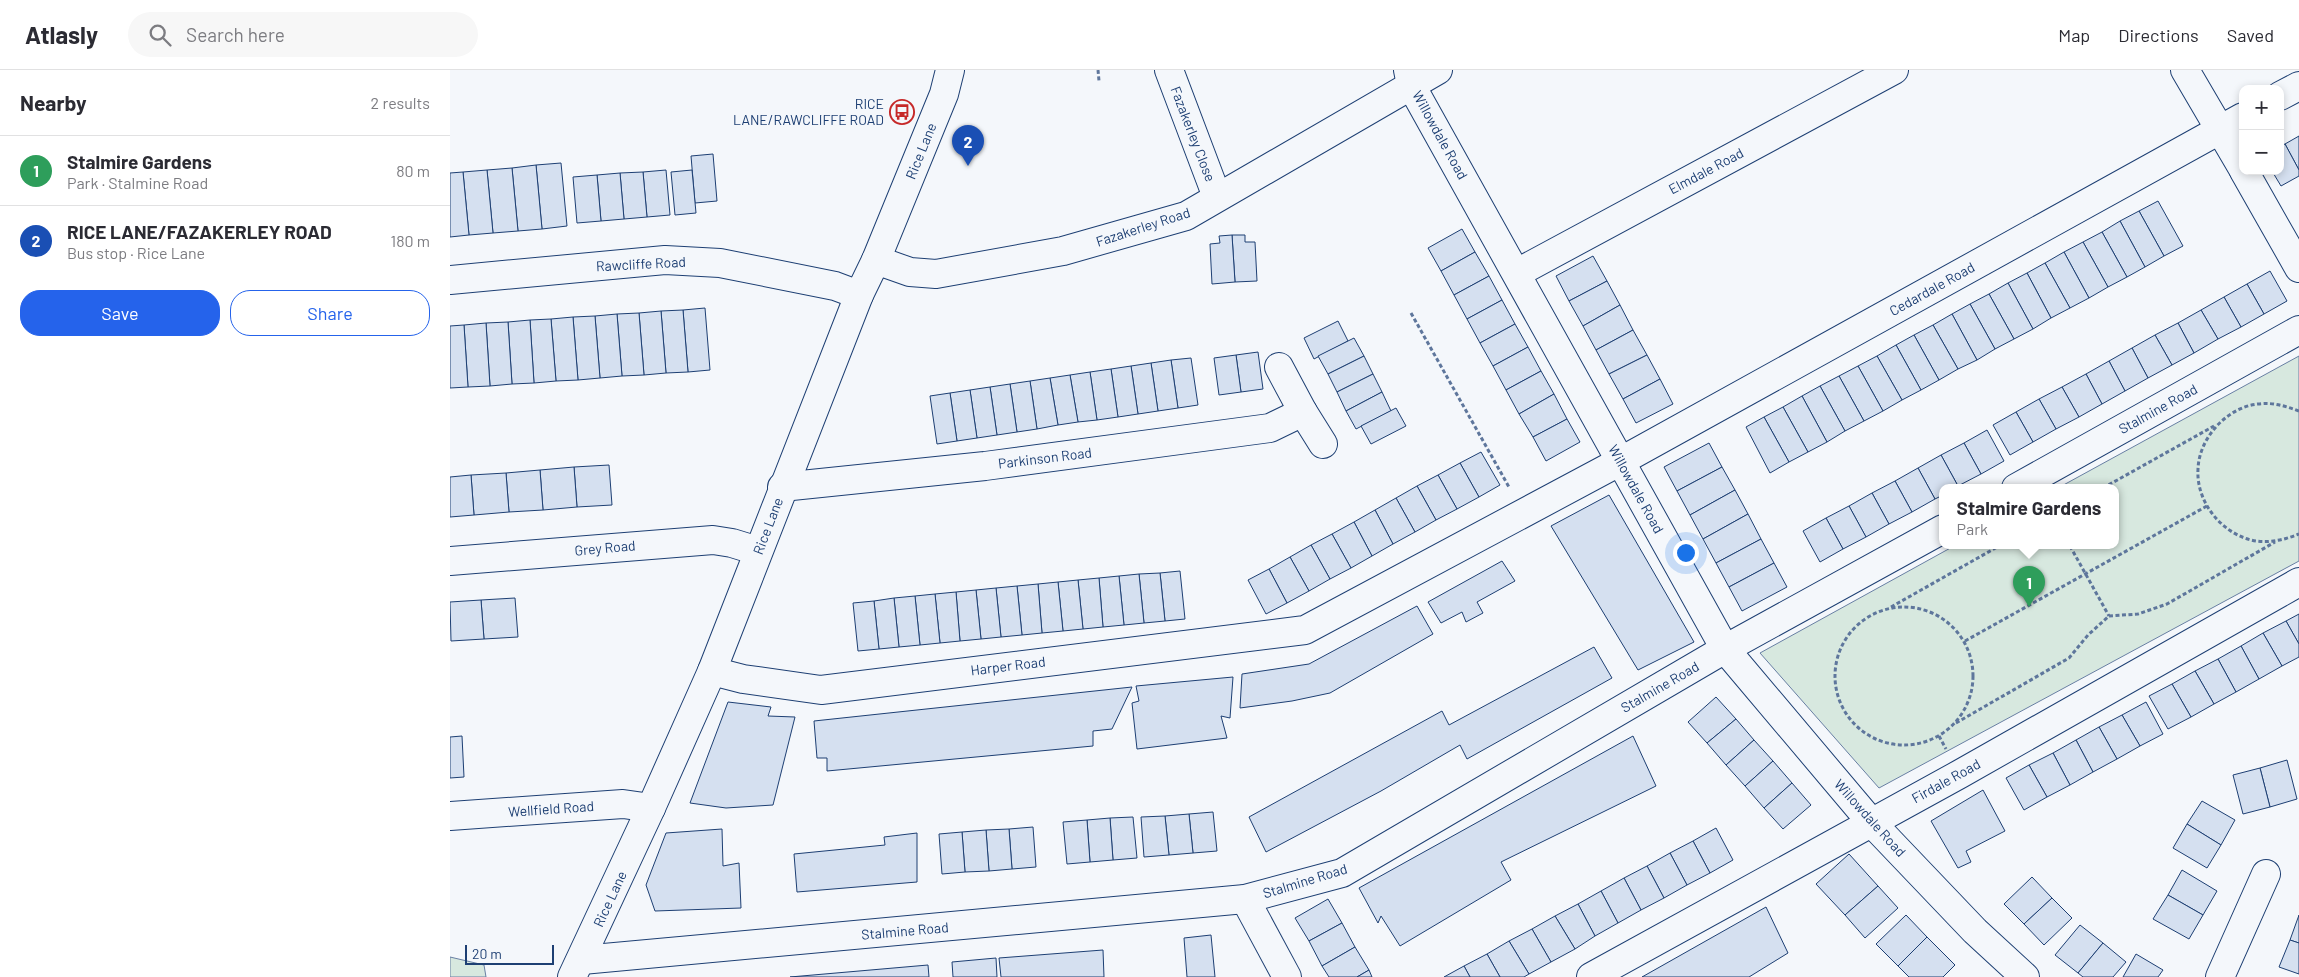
<!DOCTYPE html>
<meta charset="utf-8">
<style>
body{margin:0;font-family:Barlow,sans-serif;background:#f7f7f7;color:#2b2b33}
.controls{position:absolute;right:15px;top:15px;display:grid;overflow:hidden;border-radius:10px;box-shadow:0 2px 8px #0003}
.controls button{width:45px;height:45px;display:grid;place-items:center;padding:0;border:0;border-bottom:1px solid #e1e1e2;background:#fff;color:#2b2b33;font:25px sans-serif}
.scale{position:absolute;left:15px;bottom:12px;width:89px;box-sizing:border-box;padding-left:5px;border:2px solid #1d3f73;border-top:0;font-size:14px;line-height:18px;white-space:nowrap;color:#1d3f73;-webkit-text-stroke:4px #f4f7fb;paint-order:stroke}
.you{position:absolute;left:1235px;top:482px;width:18px;height:18px;margin:-12px;border:4px solid #fff;border-radius:50%;background:#1a73e8;box-shadow:0 0 0 8px #1a73e833}
.badge{display:grid;place-items:center;width:32px;height:32px;border-radius:50%;background:#2563eb;color:#fff;font-size:16px;font-weight:700}
.pin{position:absolute;translate:-50% -41px;filter:drop-shadow(0 1px 2px #0008)}
.pin::after{content:'';position:absolute;top:26px;width:18px;height:15px;background:inherit;clip-path:polygon(0 0,100% 0,50% 100%)}
.popup{position:absolute;left:1489px;top:414px;width:180px;height:65px;box-sizing:border-box;display:grid;place-content:center;border-radius:10px;background:#fff;filter:drop-shadow(0 1px 4px #0005);font-size:16px;white-space:nowrap;color:#7c7c81}
.popup b{font-size:19px;color:#2b2b33}
.popup::after{content:'';position:absolute;left:50%;top:100%;margin-left:-10px;border:10px solid transparent;border-top-color:#fff}
.list{margin:0;padding:0;list-style:none}
h2{display:flex;justify-content:space-between;align-items:center;height:65px;margin:0;padding:0 20px;font-size:21px}
h2 small{font-size:16px;font-weight:400;color:#7c7c81}
.list li{display:grid;grid-template-columns:32px 1fr auto;gap:15px;align-items:center;box-sizing:border-box;height:70px;padding:0 20px;border-top:1px solid #e1e1e2}
.list b{display:block;font-size:19px;white-space:nowrap}
.list p{margin:0;font-size:16px;white-space:nowrap;color:#7c7c81}
.list em{font-size:16px;font-style:normal;color:#7c7c81}
.actions{display:flex;gap:10px;padding:15px 20px}
.actions a{flex:1;padding:11px 0;border:1px solid #2563eb;border-radius:20px;text-align:center;font-size:18px;color:#2563eb}
.actions .main{background:#2563eb;color:#fff}
.icon{flex:none;width:28px;height:28px;fill:none;stroke:currentColor;stroke-width:2;stroke-linecap:round;stroke-linejoin:round}
.map{position:relative;flex:none;width:1849px;height:907px;overflow:hidden}
header{display:flex;align-items:center;gap:30px;box-sizing:border-box;height:70px;padding:0 25px;background:#fff;border-bottom:1px solid #e1e1e2}
header strong{font-size:24px}
nav{display:flex;gap:28px;margin-inline-start:auto;font-size:18px}
.search{width:350px;height:45px;background:#f7f7f7;display:flex;align-items:center;gap:12px;box-sizing:border-box;padding:0 18px;border-radius:28px;color:#7c7c81;font-size:19px}
main{display:flex}
aside{flex:1;background:#fff}
.map>svg:first-child{display:block}
</style>
<header>
<strong>Atlasly</strong>
<div class="search"><svg class="icon" aria-label="search" viewBox="0 0 24 24"><circle cx="10" cy="10" r="6"/><path d="M15 15l6 6"/></svg>Search here</div>
<nav><a>Map</a><a>Directions</a><a>Saved</a></nav>
</header>
<main>
<aside>
<h2>Nearby<small>2 results</small></h2>
<ul class="list">
<li><span class="badge" style="background:#2e9e5b">1</span><div><b>Stalmire Gardens</b><p>Park · Stalmine Road</p></div><em>80 m</em></li>
<li><span class="badge" style="background:#1a4fb4">2</span><div><b>RICE LANE/FAZAKERLEY ROAD</b><p>Bus stop · Rice Lane</p></div><em>180 m</em></li>
</ul>
<div class="actions"><a class="main">Save</a><a>Share</a></div>
</aside>
<div class="map">
<svg width="1849" height="907" viewBox="0 0 1849 907">
<rect width="100%" height="100%" fill="#f4f7fb"/>
<!-- green -->
<g fill="#d7e8df" stroke="#687fa3">
<path d="M1849,286V491L1429,718L1310,583L1504,476H1665V418H1608Z"/>
<path d="M0,887L34,895L36,907H0Z"/>
</g>
<!-- building -->
<g fill="#d5e0f0" stroke="#1d3f73">
<path d="M1849,66V100L1835,74Z"/>
<path d="M1835,74L1849,100V106L1831,116L1822,101H1830V76Z"/>
<path d="M263,84L267,131L245,133L241,86Z"/>
<path d="M111,93L117,156L92,159L86,95Z"/>
<path d="M86,95L92,159L68,161L62,98Z"/>
<path d="M62,98L68,161L43,163L37,100Z"/>
<path d="M37,100L43,163L19,165L13,102Z"/>
<path d="M216,100L220,145L197,147L193,102Z"/>
<path d="M242,100L246,143L225,145L221,102Z"/>
<path d="M13,102L19,165L0,167V103Z"/>
<path d="M193,102L197,147L174,149L170,103Z"/>
<path d="M170,103L174,149L151,151L147,105Z"/>
<path d="M147,105L151,151L127,153L123,107Z"/>
<path d="M1708,131L1733,176L1714,186L1689,141Z"/>
<path d="M1689,141L1714,186L1695,197L1670,151Z"/>
<path d="M1670,151L1695,197L1677,207L1652,162Z"/>
<path d="M1012,159L1025,182L991,201L978,178Z"/>
<path d="M1652,162L1677,207L1658,217L1633,172Z"/>
<path d="M782,165H795V172H805L807,211L785,212Z"/>
<path d="M782,165L785,212L762,214L760,174L770,173L769,166Z"/>
<path d="M1633,172L1658,217L1639,228L1614,182Z"/>
<path d="M1025,182L1039,206L1004,225L991,201Z"/>
<path d="M1614,182L1639,228L1620,238L1595,193Z"/>
<path d="M1143,186L1157,211L1119,231L1106,206Z"/>
<path d="M1595,193L1620,238L1601,248L1577,203Z"/>
<path d="M1820,201L1837,231L1814,244L1797,214Z"/>
<path d="M1577,203L1601,248L1583,259L1558,213Z"/>
<path d="M1039,206L1052,230L1017,249L1004,225Z"/>
<path d="M1157,211L1170,235L1133,256L1119,231Z"/>
<path d="M1558,213L1583,259L1564,269L1539,224Z"/>
<path d="M1797,214L1814,244L1791,257L1774,227Z"/>
<path d="M1539,224L1564,269L1545,279L1520,234Z"/>
<path d="M1774,227L1791,257L1768,269L1751,240Z"/>
<path d="M1052,230L1065,254L1030,273L1017,249Z"/>
<path d="M1520,234L1545,279L1527,290L1502,244Z"/>
<path d="M1170,235L1183,260L1146,280L1133,256Z"/>
<path d="M255,238L260,300L238,302L233,240Z"/>
<path d="M233,240L238,302L216,303L211,241Z"/>
<path d="M1751,240L1768,269L1744,283L1728,253Z"/>
<path d="M211,241L216,303L194,305L189,243Z"/>
<path d="M189,243L194,305L172,306L167,244Z"/>
<path d="M167,244L172,306L150,308L145,246Z"/>
<path d="M1502,244L1527,290L1508,299L1483,255Z"/>
<path d="M145,246L150,308L128,310L123,247Z"/>
<path d="M123,247L128,310L106,311L101,249Z"/>
<path d="M101,249L106,311L84,313L80,250Z"/>
<path d="M80,250L84,313L62,314L58,252Z"/>
<path d="M888,251L898,271L864,289L854,268Z"/>
<path d="M58,252L62,314L40,316L36,253Z"/>
<path d="M36,253L40,316L18,317L14,255Z"/>
<path d="M1728,253L1744,283L1722,295L1705,265Z"/>
<path d="M1065,254L1078,277L1043,296L1030,273Z"/>
<path d="M14,255L18,317L0,318V256Z"/>
<path d="M1483,255L1508,299L1489,310L1464,265Z"/>
<path d="M1183,260L1197,285L1159,304L1146,280Z"/>
<path d="M1464,265L1489,310L1471,320L1446,275Z"/>
<path d="M1705,265L1722,295L1698,308L1682,278Z"/>
<path d="M904,268L914,286L878,304L868,286Z"/>
<path d="M1446,275L1471,320L1452,330L1427,286Z"/>
<path d="M1078,277L1091,301L1056,320L1043,296Z"/>
<path d="M1682,278L1698,308L1675,321L1659,291Z"/>
<path d="M808,282L813,319L791,322L786,285Z"/>
<path d="M786,285L791,322L769,325L764,288Z"/>
<path d="M1197,285L1210,309L1173,329L1159,304Z"/>
<path d="M914,286L923,304L887,322L878,304Z"/>
<path d="M1427,286L1452,330L1433,341L1408,296Z"/>
<path d="M741,288L748,335L728,338L721,290Z"/>
<path d="M721,290L728,338L708,341L701,293Z"/>
<path d="M1659,291L1675,321L1652,334L1636,304Z"/>
<path d="M701,293L708,341L688,344L681,296Z"/>
<path d="M681,296L688,344L668,347L661,299Z"/>
<path d="M1408,296L1433,341L1414,351L1389,306Z"/>
<path d="M661,299L668,347L647,350L640,302Z"/>
<path d="M1091,301L1104,324L1069,344L1056,320Z"/>
<path d="M640,302L647,350L628,352L620,305Z"/>
<path d="M923,304L932,322L896,341L887,322Z"/>
<path d="M1636,304L1652,334L1629,347L1612,317Z"/>
<path d="M620,305L628,352L608,355L600,308Z"/>
<path d="M1389,306L1414,351L1395,361L1370,316Z"/>
<path d="M600,308L608,355L587,359L580,311Z"/>
<path d="M1210,309L1223,334L1186,353L1173,329Z"/>
<path d="M580,311L587,359L567,362L560,314Z"/>
<path d="M560,314L567,362L547,365L540,317Z"/>
<path d="M1370,316L1395,361L1377,372L1352,326Z"/>
<path d="M540,317L547,365L527,368L520,320Z"/>
<path d="M1612,317L1629,347L1606,359L1589,329Z"/>
<path d="M520,320L527,368L507,371L500,323Z"/>
<path d="M932,322L941,341L906,359L896,341Z"/>
<path d="M500,323L507,371L487,374L480,326Z"/>
<path d="M1104,324L1117,349L1083,367L1069,344Z"/>
<path d="M1352,326L1377,372L1358,382L1333,337Z"/>
<path d="M1589,329L1606,359L1583,372L1566,342Z"/>
<path d="M1333,337L1358,382L1339,392L1314,347Z"/>
<path d="M946,338L956,356L921,374L911,356Z"/>
<path d="M1566,342L1583,372L1560,385L1543,355Z"/>
<path d="M1314,347L1339,392L1320,403L1296,357Z"/>
<path d="M1117,349L1130,372L1096,391L1083,367Z"/>
<path d="M1537,360L1554,391L1531,404L1514,373Z"/>
<path d="M1259,373L1272,397L1227,421L1214,397Z"/>
<path d="M1514,373L1531,404L1508,416L1491,385Z"/>
<path d="M1031,382L1050,415L1029,427L1010,393Z"/>
<path d="M1491,385L1508,416L1504,418H1493V425L1485,429L1468,398Z"/>
<path d="M1010,393L1029,427L1007,439L988,405Z"/>
<path d="M159,395L162,435L127,437L124,397Z"/>
<path d="M124,397L127,437L93,440L90,400Z"/>
<path d="M1272,397L1285,420L1240,445L1227,421Z"/>
<path d="M1468,398L1485,429L1462,442L1445,411Z"/>
<path d="M90,400L93,440L59,442L56,403Z"/>
<path d="M56,403L59,442L24,445L21,405Z"/>
<path d="M21,405L24,445L0,447V407Z"/>
<path d="M988,405L1007,439L986,450L967,416Z"/>
<path d="M1445,411L1462,442L1439,454L1422,423Z"/>
<path d="M967,416L986,450L965,462L946,428Z"/>
<path d="M1285,420L1298,444L1253,469L1240,445Z"/>
<path d="M1422,423L1439,454L1416,467L1399,436Z"/>
<path d="M1159,425L1244,572L1188,600L1101,456Z"/>
<path d="M946,428L965,462L943,474L925,440Z"/>
<path d="M1399,436L1416,467L1393,479L1376,448Z"/>
<path d="M925,440L943,474L922,486L904,452Z"/>
<path d="M1298,444L1311,469L1266,493L1253,469Z"/>
<path d="M1376,448L1393,479L1370,492L1353,461Z"/>
<path d="M904,452L922,486L901,498L882,464Z"/>
<path d="M882,464L901,498L880,509L861,475Z"/>
<path d="M1311,469L1324,493L1279,517L1266,493Z"/>
<path d="M861,475L880,509L859,521L840,487Z"/>
<path d="M840,487L859,521L837,533L819,499Z"/>
<path d="M1052,491L1065,511L1027,532L1033,543L1016,552L1012,542L991,553L978,532Z"/>
<path d="M1324,493L1337,517L1292,541L1279,517Z"/>
<path d="M819,499L837,533L816,544L798,510Z"/>
<path d="M730,501L735,549L715,551L710,503Z"/>
<path d="M710,503L715,551L694,553L689,504Z"/>
<path d="M689,504L694,553L674,555L669,506Z"/>
<path d="M669,506L674,555L653,557L649,508Z"/>
<path d="M649,508L653,557L633,559L628,510Z"/>
<path d="M628,510L633,559L613,561L608,512Z"/>
<path d="M608,512L613,561L592,563L588,514Z"/>
<path d="M588,514L592,563L572,565L567,516Z"/>
<path d="M567,516L572,565L551,567L546,518Z"/>
<path d="M546,518L551,567L531,569L526,520Z"/>
<path d="M526,520L531,569L510,571L506,522Z"/>
<path d="M506,522L510,571L490,573L485,524Z"/>
<path d="M485,524L490,573L470,575L465,526Z"/>
<path d="M465,526L470,575L449,577L444,528Z"/>
<path d="M65,528L68,567L34,569L31,530Z"/>
<path d="M444,528L449,577L429,579L424,531Z"/>
<path d="M31,530L34,569L1,571L0,532Z"/>
<path d="M424,531L429,579L408,581L403,533Z"/>
<path d="M967,536L983,564L880,623L842,631L790,638L792,604L859,594Z"/>
<path d="M1849,544V574L1836,551Z"/>
<path d="M1836,551L1849,574V587L1832,596L1813,563Z"/>
<path d="M1813,563L1832,596L1809,609L1791,576Z"/>
<path d="M1791,576L1809,609L1786,622L1768,589Z"/>
<path d="M1144,577L1162,608L1017,689L1010,675L931,721L816,782L799,747L992,641L999,655Z"/>
<path d="M1768,589L1786,622L1764,634L1745,601Z"/>
<path d="M1745,601L1764,634L1741,647L1722,614Z"/>
<path d="M783,607L780,648L771,646L777,668L687,679L682,633L689,631L686,616Z"/>
<path d="M1722,614L1741,647L1718,659L1699,626Z"/>
<path d="M682,617L662,659L643,661V676L377,701V688H367L364,651Z"/>
<path d="M1266,627L1286,649L1257,673L1238,652Z"/>
<path d="M278,632L321,637L318,646L345,647L323,735L276,738L240,733Z"/>
<path d="M1696,632L1713,664L1690,676L1672,645Z"/>
<path d="M1672,645L1690,676L1667,689L1649,657Z"/>
<path d="M1286,649L1304,670L1276,695L1257,673Z"/>
<path d="M1649,657L1667,689L1643,702L1626,670Z"/>
<path d="M12,666L14,707L0,708V667Z"/>
<path d="M1183,666L1206,716L1051,792L1061,810L950,876L931,846L928,853L909,818Z"/>
<path d="M1304,670L1323,691L1295,716L1276,695Z"/>
<path d="M1626,670L1643,702L1620,715L1603,683Z"/>
<path d="M1603,683L1620,715L1597,727L1579,695Z"/>
<path d="M1837,690L1847,729L1820,737L1810,698Z"/>
<path d="M1323,691L1342,713L1314,738L1295,716Z"/>
<path d="M1579,695L1597,727L1574,740L1556,708Z"/>
<path d="M1810,698L1820,737L1793,744L1783,705Z"/>
<path d="M1342,713L1361,735L1333,759L1314,738Z"/>
<path d="M1533,720L1555,761L1516,781L1521,792L1508,798L1481,751Z"/>
<path d="M1752,731L1785,750L1771,775L1737,754Z"/>
<path d="M763,742L767,781L743,783L739,744Z"/>
<path d="M739,744L743,783L719,785L715,746Z"/>
<path d="M715,746L719,785L694,787L691,747Z"/>
<path d="M683,747L687,788L663,790L660,748Z"/>
<path d="M660,748L663,790L640,792L637,750Z"/>
<path d="M637,750L640,792L617,794L613,752Z"/>
<path d="M1737,754L1771,775L1757,798L1723,778Z"/>
<path d="M583,757L586,797L562,799L559,759Z"/>
<path d="M1266,758L1283,790L1260,803L1243,771Z"/>
<path d="M272,759L273,796L289,793L291,838L205,841L196,815L216,763Z"/>
<path d="M559,759L562,799L539,801L536,760Z"/>
<path d="M536,760L539,801L515,802L512,762Z"/>
<path d="M512,762L515,802L492,804L489,764Z"/>
<path d="M467,763V812L347,822L344,784L435,775L434,767Z"/>
<path d="M1243,771L1260,803L1237,815L1220,783Z"/>
<path d="M1220,783L1237,815L1214,828L1197,796Z"/>
<path d="M1399,784L1428,816L1395,845L1366,814Z"/>
<path d="M1197,796L1214,828L1191,840L1174,808Z"/>
<path d="M1732,800L1767,821L1753,845L1718,825Z"/>
<path d="M1582,807L1602,828L1574,854L1554,834Z"/>
<path d="M1174,808L1191,840L1168,853L1151,821Z"/>
<path d="M1428,816L1448,838L1415,868L1395,845Z"/>
<path d="M1151,821L1168,853L1145,866L1128,834Z"/>
<path d="M1718,825L1753,845L1739,869L1703,849Z"/>
<path d="M1602,828L1622,848L1594,875L1574,854Z"/>
<path d="M878,829L892,853L859,871L845,848Z"/>
<path d="M1128,834L1145,866L1125,879L1105,846Z"/>
<path d="M1316,837L1338,883L1299,907H1192Z"/>
<path d="M1456,845L1477,867L1448,896L1426,874Z"/>
<path d="M1849,845V873L1840,870Z"/>
<path d="M1105,846L1125,879L1101,892L1082,859Z"/>
<path d="M892,853L905,877L872,896L859,871Z"/>
<path d="M1630,855L1653,873L1628,903L1605,885Z"/>
<path d="M1082,859L1101,892L1079,904L1059,871Z"/>
<path d="M761,865L765,907H737L734,868Z"/>
<path d="M1477,867L1505,895L1493,907H1459L1448,896Z"/>
<path d="M1840,870L1849,873V904L1829,897Z"/>
<path d="M1059,871L1079,904L1074,907H1050L1037,884Z"/>
<path d="M1653,873L1676,892L1663,907H1633L1628,903Z"/>
<path d="M905,877L919,900L907,907H879L872,896Z"/>
<path d="M653,880L654,907H551L549,888Z"/>
<path d="M1037,884L1050,907H1020L1014,896Z"/>
<path d="M1686,884L1713,900L1708,907H1673Z"/>
<path d="M546,888L547,907H503L502,892Z"/>
<path d="M478,895L479,907H340Z"/>
<path d="M1014,896L1020,907H994Z"/>
<path d="M919,900L922,907H907Z"/>
</g>
<g fill="none" stroke-linecap="round" stroke-linejoin="round">
<defs>
<g id="minor">
<path d="M719,0L767,127"/>
<path d="M958,0L961,15L1275,579L1421,752L1525,861L1575,907"/>
<path d="M1735,0L1793,99"/>
<path d="M1830,26L1849,16"/>
<path d="M1794,101L1849,198"/>
<path d="M426,190L460,202L486,204L613,181L736,146L988,0"/>
<path d="M1067,203L1444,0"/>
<path d="M0,210L215,190L270,193L385,216L409,225"/>
<path d="M829,297L853,342L873,374"/>
<path d="M332,417L535,396L820,358L853,342"/>
<path d="M1566,418L1849,260"/>
<path d="M0,491L263,470L282,473L308,481"/>
<path d="M262,601L293,609L371,620L855,560L1171,391L1793,47"/>
<path d="M0,746L173,734L201,738"/>
<path d="M795,829L837,907"/>
<path d="M132,890L795,829L892,803L1275,579L1493,459"/>
<path d="M1141,907L1510,704L1849,512"/>
<path d="M1770,907L1816,804"/>
</g>
<path id="highway" d="M122,907L201,738L262,601L409,225L426,190L494,24L500,0"/>
</defs>
<!-- minor casing -->
<use href="#minor" stroke="#1d3f73" stroke-width="30"/>
<!-- highway casing -->
<use href="#highway" stroke="#1d3f73" stroke-width="30"/>
<!-- path -->
<g stroke="#5e769c" stroke-width="3" stroke-dasharray="4 2.5" stroke-linecap="butt">
<path d="M648,0L649,11"/>
<path d="M961,243L1059,417"/>
<path d="M1849,341C1835,336 1823,332 1808,334C1777,337 1749,368 1748,399C1746,431 1770,462 1801,470C1817,474 1834,470 1849,464"/>
<path d="M1653,418L1764,356"/>
<path d="M1620,476L1659,546"/>
<circle cx="1454" cy="606" r="69"/>
<path d="M1441,537L1549,476"/>
<path d="M1515,571L1757,436"/>
<path d="M1506,653L1619,588L1638,565L1659,546L1688,544L1717,534L1825,472"/>
<path d="M1489,666L1496,679"/>
</g>
<!-- minor -->
<use href="#minor" stroke="#f4f7fb" stroke-width="28"/>
<!-- highway -->
<use href="#highway" stroke="#f4f7fb" stroke-width="28"/>
</g>
<!-- icons -->
<defs>
<symbol id="bus-ring" viewBox="-11 -11 22 22"><circle r="9.5" fill="#f4f7fb" stroke="#c62828" stroke-width="1.5"/><path d="M-5-6H5V4H4V6H2V4H-2V6H-4V4H-5ZM-3.5-4V0h7V-4ZM-3.5 1.2v1.5H-2V1.2ZM2 1.2v1.5H3.5V1.2Z" fill="#c62828"/></symbol>
</defs>
<g fill-rule="evenodd">
<use href="#bus-ring" x="438" y="28" width="28" height="28"/>
</g>
<g text-anchor="middle" stroke-width="4" stroke-linejoin="round" paint-order="stroke">
<!-- poi labels -->
<g font-size="14" fill="#1d3f73" stroke="#f4f7fb" text-anchor="end">
<text x="434" y="39">RICE<tspan x="434" dy="16">LANE/RAWCLIFFE ROAD</tspan></text>
</g>
<!-- street labels -->
<g font-size="14" fill="#1d3f73" stroke="#f4f7fb">
<text transform="translate(743 64) rotate(69)" y="5">Fazakerley Close</text>
<text transform="translate(990 65) rotate(61)" y="5">Willowdale Road</text>
<text transform="translate(471 81) rotate(-68)" y="5">Rice Lane</text>
<text transform="translate(1256 101) rotate(-28)" y="5">Elmdale Road</text>
<text transform="translate(693 157) rotate(-18)" y="5">Fazakerley Road</text>
<text transform="translate(191 194) rotate(-3)" y="5">Rawcliffe Road</text>
<text transform="translate(1482 219) rotate(-29)" y="5">Cedardale Road</text>
<text transform="translate(1708 339) rotate(-29)" y="5">Stalmine Road</text>
<text transform="translate(595 388) rotate(-7)" y="5">Parkinson Road</text>
<text transform="translate(1186 419) rotate(61)" y="5">Willowdale Road</text>
<text transform="translate(318 456) rotate(-69)" y="5">Rice Lane</text>
<text transform="translate(155 478) rotate(-5)" y="5">Grey Road</text>
<text transform="translate(558 596) rotate(-7)" y="5">Harper Road</text>
<text transform="translate(1210 617) rotate(-30)" y="5">Stalmine Road</text>
<text transform="translate(1496 711) rotate(-29)" y="5">Firdale Road</text>
<text transform="translate(101 739) rotate(-4)" y="5">Wellfield Road</text>
<text transform="translate(1420 748) rotate(48)" y="5">Willowdale Road</text>
<text transform="translate(855 811) rotate(-17)" y="5">Stalmine Road</text>
<text transform="translate(160 829) rotate(-65)" y="5">Rice Lane</text>
<text transform="translate(455 861) rotate(-5)" y="5">Stalmine Road</text>
</g>
</g>
</svg>
<div class="controls">
<button>+</button>
<button>−</button>
</div>
<div class="scale">20 m</div>
<div class="you"></div>
<div class="pin badge" style="left:1579px;top:537px;background:#2e9e5b">1</div>
<div class="popup"><b>Stalmire Gardens</b>Park</div>
<div class="pin badge" style="left:518px;top:96px;background:#1a4fb4">2</div>
</div>
</main>
